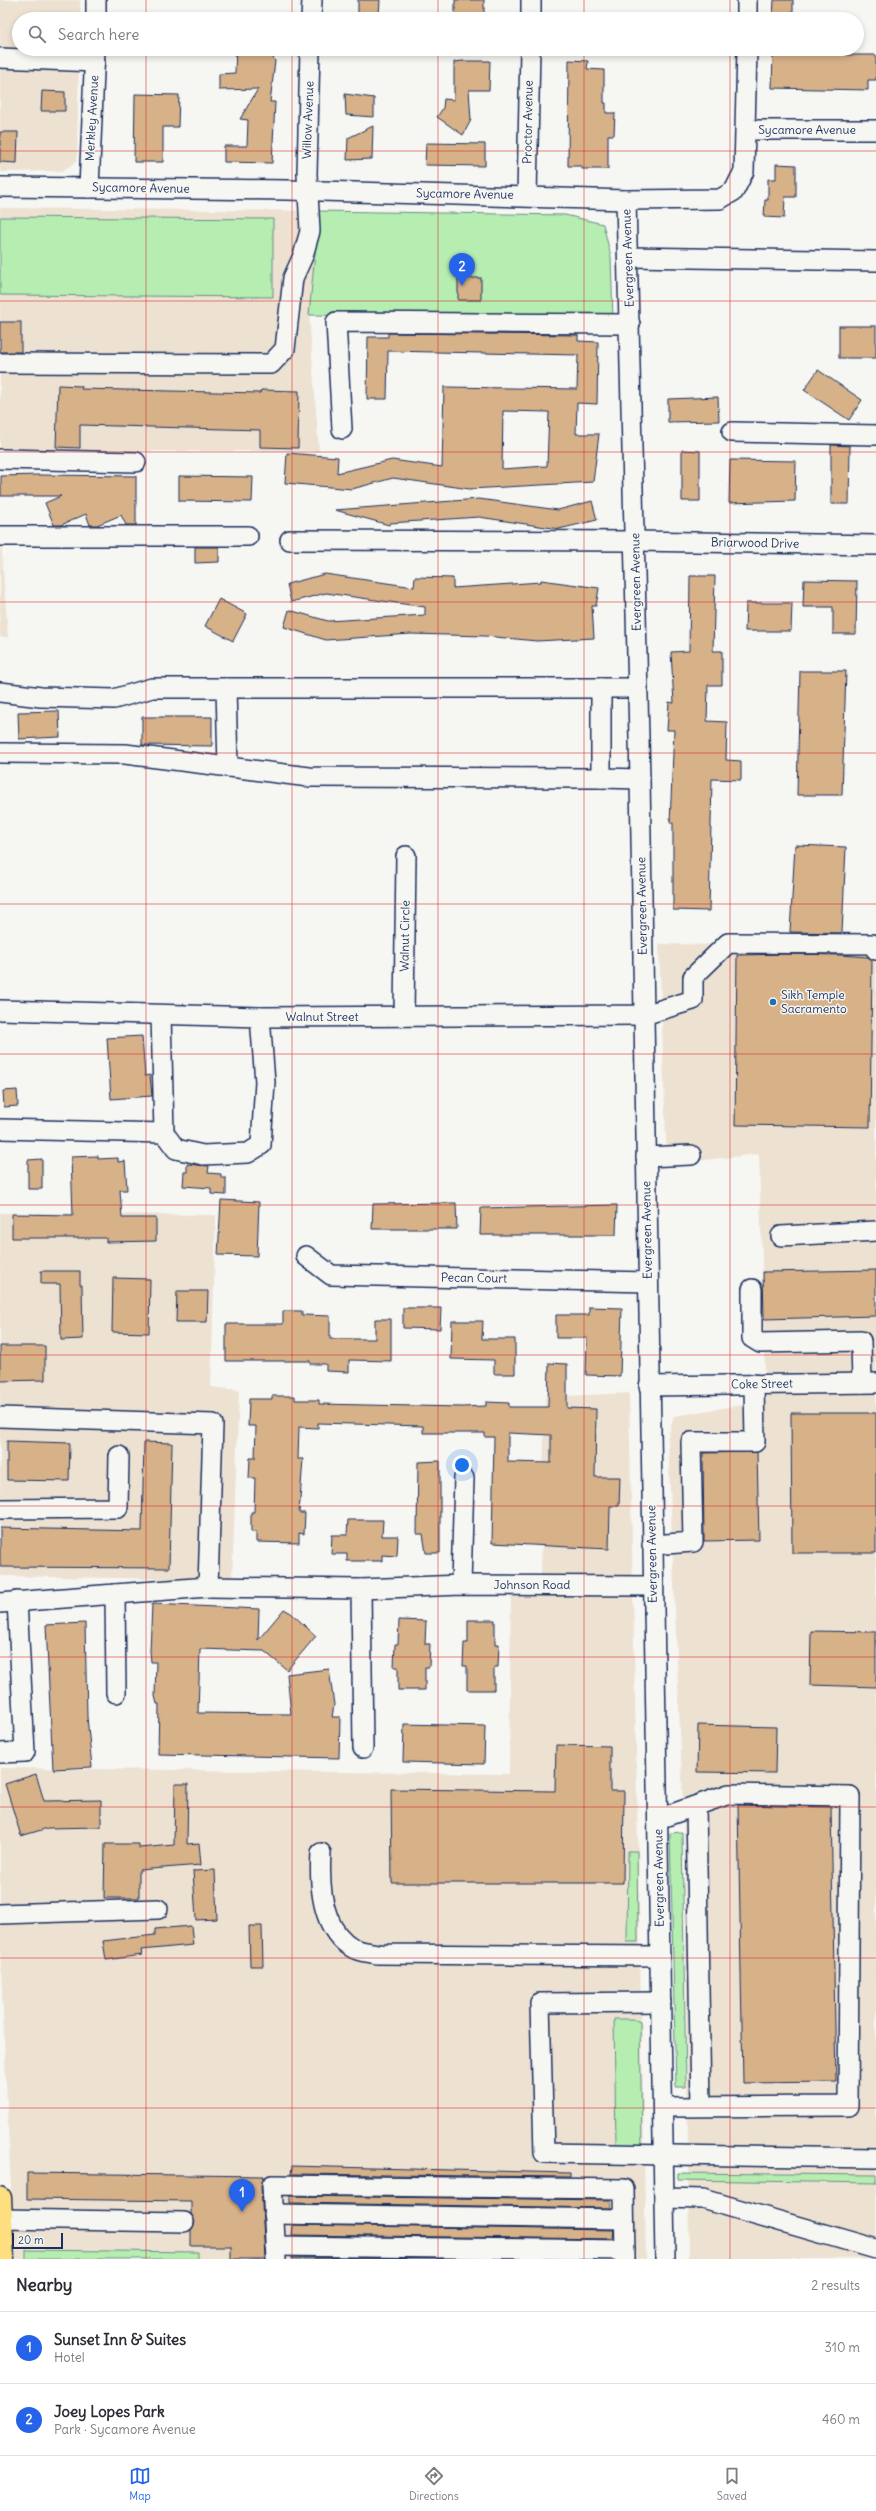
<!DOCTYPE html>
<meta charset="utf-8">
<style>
body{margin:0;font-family:Delius,sans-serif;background:#f7f7f7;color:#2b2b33}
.scale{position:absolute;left:12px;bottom:10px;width:51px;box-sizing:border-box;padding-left:4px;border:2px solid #1b2f5e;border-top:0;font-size:11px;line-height:14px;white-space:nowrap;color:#1b2f5e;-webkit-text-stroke:3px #f6f6f2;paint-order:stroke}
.you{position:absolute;left:462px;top:1465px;width:14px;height:14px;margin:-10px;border:3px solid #fff;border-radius:50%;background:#1a73e8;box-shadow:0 0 0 6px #1a73e833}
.badge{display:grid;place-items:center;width:26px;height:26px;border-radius:50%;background:#2563eb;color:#fff;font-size:13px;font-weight:700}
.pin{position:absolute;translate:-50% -33px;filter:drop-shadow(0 1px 2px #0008)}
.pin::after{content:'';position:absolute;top:21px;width:14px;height:12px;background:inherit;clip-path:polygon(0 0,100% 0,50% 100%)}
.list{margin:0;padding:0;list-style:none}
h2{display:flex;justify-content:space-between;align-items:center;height:52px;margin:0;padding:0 16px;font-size:17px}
h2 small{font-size:13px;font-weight:400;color:#7c7c81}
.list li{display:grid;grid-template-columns:26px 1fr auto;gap:12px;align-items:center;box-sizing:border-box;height:72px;padding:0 16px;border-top:1px solid #e1e1e2}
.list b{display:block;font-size:15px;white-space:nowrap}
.list p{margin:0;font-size:13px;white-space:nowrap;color:#7c7c81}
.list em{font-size:13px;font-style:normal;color:#7c7c81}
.icon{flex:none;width:22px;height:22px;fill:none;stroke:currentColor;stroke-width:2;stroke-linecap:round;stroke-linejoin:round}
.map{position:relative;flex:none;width:876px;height:2259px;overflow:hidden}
.search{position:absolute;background:#fff;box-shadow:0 2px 6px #0003;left:12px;right:12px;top:12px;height:44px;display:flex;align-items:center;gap:10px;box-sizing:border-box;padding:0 14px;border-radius:22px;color:#7c7c81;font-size:15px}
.sheet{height:196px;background:#fff}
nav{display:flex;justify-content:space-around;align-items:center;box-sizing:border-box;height:56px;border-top:1px solid #e1e1e2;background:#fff;font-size:11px;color:#7c7c81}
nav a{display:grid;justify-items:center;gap:2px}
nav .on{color:#2563eb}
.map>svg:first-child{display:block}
</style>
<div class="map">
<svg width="876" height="2259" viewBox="0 0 876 2259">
<rect width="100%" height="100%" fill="#f6f6f2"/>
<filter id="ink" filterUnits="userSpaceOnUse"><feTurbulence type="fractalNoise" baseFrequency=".025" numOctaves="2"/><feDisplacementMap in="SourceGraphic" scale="8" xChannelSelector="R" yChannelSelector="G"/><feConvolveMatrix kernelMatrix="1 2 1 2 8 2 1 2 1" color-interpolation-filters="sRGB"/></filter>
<g filter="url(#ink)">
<!-- built -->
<g fill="#ede1d2">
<path d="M0,0H80V19H19V49H79L77,161L62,171L0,172Z"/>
<path d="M0,208L319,211L309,315L319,451H0Z"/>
<path d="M0,528L8,637H0Z"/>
<path d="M659,944L876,947V2259H689L685,1853L668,1437L674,1416L766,1401L759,1154L667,1164Z"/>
<path d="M0,1213L216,1215L211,1387L239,1390L232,1580L0,1576Z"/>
<path d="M629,1393L646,2259H16L10,2170L0,1947V1768L509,1774L511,1596L544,1597L541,1574L545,1397Z"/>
</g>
<!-- green -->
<g fill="#b6edb0" stroke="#688e87">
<path d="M319,211L565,215L603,224L611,257L613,319L309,315Z"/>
<path d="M0,217L273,219V297L0,295Z"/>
<path d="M682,1832L686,2087H676L670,1833Z"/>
<path d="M628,1851H637L638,1942H627Z"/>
<path d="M614,2019H633L640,2022L642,2146L616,2145Z"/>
<path d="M678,2173L876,2175V2183L678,2180Z"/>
<path d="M26,2250L198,2252V2259H26Z"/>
</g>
<!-- building -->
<g fill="#d7b188" stroke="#1b2f5e" fill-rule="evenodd">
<path d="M358,0H380L379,15H358Z"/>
<path d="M455,0H484V16L455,15Z"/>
<path d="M774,0H793V18L773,17Z"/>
<path d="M236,49H268L275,61L270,102H275L272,163L224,162V146H247L248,120L240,119L258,89L219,90V74L235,73Z"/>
<path d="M809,49H846V55H876V80H868V90L772,88L773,51L809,52Z"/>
<path d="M569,60L588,61L587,69L604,70V103H606V113H615L614,135H608V169H582V166H568Z"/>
<path d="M463,61H490L489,90H469L471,120L463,135L437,117L443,108L444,99L454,100V62Z"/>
<path d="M42,91L65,92V111H41Z"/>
<path d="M135,94L179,95L178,127H163V162H134Z"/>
<path d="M345,94L374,98V117L346,115Z"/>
<path d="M373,126L372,159L347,160L348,138Z"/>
<path d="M0,132H18L17,163L0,162Z"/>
<path d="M426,143L485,144V166L425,165Z"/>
<path d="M776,164L796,165V197H785L784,218L764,217L765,200H768V179H776Z"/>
<rect x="458" y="278" width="23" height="22"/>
<rect x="0" y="322" width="21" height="30"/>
<rect x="839" y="326" width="37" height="32"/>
<path d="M388,333L578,335V341L598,342L597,404L577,403L576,434H599L593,482L470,489L393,478L352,489L285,483L287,453L338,457L337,473L392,460L442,467L444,387L577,389L578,355L388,351L387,399H367L368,337H388ZM503,411L549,412L547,466L502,469Z"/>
<path d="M818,370L862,400L849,420L804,390Z"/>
<path d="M58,385L82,386L81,389L260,393L261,390L299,391L298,448L260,447V430L80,425V448L56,447Z"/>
<path d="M718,397L719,421L668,422V399Z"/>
<path d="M831,445L850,446L849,504H831Z"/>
<path d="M682,450L700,451V501H682Z"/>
<path d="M730,460L796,461L795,501L729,503Z"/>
<path d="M39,475L136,476V525H126L121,515L97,525H90L86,514L61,525H54L45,503L61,496H1V476Z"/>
<path d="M179,476L253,477L252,502L179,501Z"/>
<path d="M479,499L558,510L592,501L597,520L559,529L479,517L390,523L389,525L335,510Z"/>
<path d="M195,547H219V562L195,563Z"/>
<path d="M325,574L414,587L415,577L453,578V588L541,582V580L599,588L596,606H592L594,638L537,641L485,636L411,634L326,640L284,627L289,610L328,621L425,615V607L326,593L291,602L287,584Z"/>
<path d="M690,576H715L713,651H722V685H708L707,721L727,722L726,760L741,761V780L712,779L709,911L673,910V823H670L674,730H667L669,702L674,703L671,652L689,651Z"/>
<path d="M804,580L857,581L856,634H833V607H803Z"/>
<path d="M219,599L247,614L233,641L205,626Z"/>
<path d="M746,603H792L791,631H745Z"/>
<path d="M800,671H846L842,795H797Z"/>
<path d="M59,711L60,737L19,739L18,712Z"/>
<path d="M142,717H212V746L142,745Z"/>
<path d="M795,845L846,847L842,933L790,932Z"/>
<path d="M789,954L841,955L868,957L872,960L870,1127L735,1125L737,955Z"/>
<path d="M142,1036L145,1076L150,1075L152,1096L111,1099L107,1038Z"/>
<path d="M17,1090L18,1106L4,1107L3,1091Z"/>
<path d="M98,1156V1159L118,1158V1162L125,1161L127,1190H120L122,1218H156V1241L106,1242V1238H12V1214L73,1215L71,1157Z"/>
<path d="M42,1159V1189H28V1160Z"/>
<path d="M187,1164L209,1166L208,1173L221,1174V1178H226V1195L211,1194V1188L183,1186L184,1172H187Z"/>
<path d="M221,1200L259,1202L257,1256L218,1255Z"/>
<path d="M456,1203L457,1229H372L373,1204Z"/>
<path d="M617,1205L616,1235H480L481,1208Z"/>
<path d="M876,1270V1316L764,1319L763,1272Z"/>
<path d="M41,1271H80V1285H82L83,1339L61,1340L60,1284H41Z"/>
<path d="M113,1278L150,1279L149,1333L112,1332Z"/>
<path d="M177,1291H208L207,1322H176Z"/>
<path d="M589,1307L622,1308L620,1376L586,1375L587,1338H556V1315H589Z"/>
<path d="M403,1308H441L440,1329L403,1328Z"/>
<path d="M283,1311H302V1315L330,1316V1339H375V1319H391V1361L349,1360V1372L326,1371V1364H310V1361H226V1324H283Z"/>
<path d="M452,1321H483L482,1339H515V1374H494V1360L451,1359Z"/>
<path d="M0,1346H45V1380L0,1381Z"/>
<path d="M549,1363L567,1364V1408L596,1409L595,1477H620L619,1506H610L609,1549L492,1543L494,1437H485V1433H423V1426L318,1423V1428L299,1427L298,1459H303L299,1513H305L304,1534L299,1533V1543L256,1542V1532H251V1512H254L255,1478H249L250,1458H255L256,1426H248L249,1399H272V1396H295V1400H319V1404L462,1407L486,1406V1402L509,1403V1407H548ZM508,1433L551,1435V1463L508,1462Z"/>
<path d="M791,1413H876V1553H792Z"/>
<path d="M7,1441L70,1443L69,1481L7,1480Z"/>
<path d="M144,1442L172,1443L169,1568L0,1567V1528L142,1531Z"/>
<path d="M757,1452L759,1540L704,1541L703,1453Z"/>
<path d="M440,1461V1553H426L423,1534H417L418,1462Z"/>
<path d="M348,1520H383L382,1536H398L397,1556L382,1555V1561H347V1554H331L332,1535H347Z"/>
<path d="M152,1604L259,1609L258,1640L284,1609L291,1613L316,1636L287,1670L264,1651L200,1649L198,1713L291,1714L287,1674L329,1669L334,1705L332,1717H340L339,1758L158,1754L159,1704H157L155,1696L156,1662H151L150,1651Z"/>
<path d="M399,1620L426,1621L425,1644H430L429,1667H425V1690H398V1667H394L395,1644H398Z"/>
<path d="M468,1620H495V1644H499L498,1667H494V1690H467V1666H463L464,1643H468Z"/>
<path d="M85,1623L87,1717L92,1767L53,1769L46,1625Z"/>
<path d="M811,1631L876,1632V1687L810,1685Z"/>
<path d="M404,1724L485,1726L484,1764L403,1762Z"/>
<path d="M698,1725L776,1727L775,1773L697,1772Z"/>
<path d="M556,1745L610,1746V1791H624L623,1883H392L391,1789L555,1791Z"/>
<path d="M36,1774L44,1801L101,1800V1827L48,1828L21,1836L5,1784Z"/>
<path d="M175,1784H188L187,1844L199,1843L201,1865L139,1870V1898H104L105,1844H139V1848L174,1845Z"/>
<path d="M738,1805L831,1807L836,2082L743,2083Z"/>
<path d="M215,1870L217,1919L196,1920L193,1871Z"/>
<path d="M191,1926L193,1945L141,1950L142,1955L106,1960L103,1941L155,1935V1929Z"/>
<path d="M249,1926H262L263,1966H250Z"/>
<path d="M292,2166L570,2173V2177L291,2174Z"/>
<path d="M27,2173L264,2176L261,2186L265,2259H231V2246H191V2230L195,2222L191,2214V2201L27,2199Z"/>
<path d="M290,2196L611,2200V2208L290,2203Z"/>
<path d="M293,2225L614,2230L613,2239L292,2235Z"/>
<path d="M292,2257L450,2259H292Z"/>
</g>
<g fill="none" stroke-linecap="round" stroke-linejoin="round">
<defs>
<g id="minor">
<path d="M96,19V0"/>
<path d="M311,19L312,0"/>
<path d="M531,19V0"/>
<path d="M747,19V0"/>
<path d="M0,58L95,62"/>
<path d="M746,130H876"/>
<path d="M0,187L287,190L626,200L720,199L734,191L744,171L747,49"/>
<path d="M89,188L95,49"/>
<path d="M527,196L530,49"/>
<path d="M626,200L640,779L665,2259"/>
<path d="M628,257L876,261"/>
<path d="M0,363L271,364L285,349L293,278L303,256L310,231L307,174L310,49"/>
<path d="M342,429L336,322L630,324"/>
<path d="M732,432L876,435"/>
<path d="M0,459L136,462"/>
<path d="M0,536H248"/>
<path d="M290,540L635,541L876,545"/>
<path d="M226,688L228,767"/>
<path d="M0,692L41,697L114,699L152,688H638"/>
<path d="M0,753L125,754L309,777L601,778V688"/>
<path d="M601,778L640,779"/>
<path d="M0,1010L260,1017L644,1015L693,1000V977L728,943L872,944L876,950"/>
<path d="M404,1016L406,856"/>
<path d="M0,1129L164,1133L161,1015"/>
<path d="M164,1133L176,1149L203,1155L248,1153L261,1145L265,1082L260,1017"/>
<path d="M646,1157L691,1155"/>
<path d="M781,1236L876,1231"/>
<path d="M306,1256L331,1275L648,1282"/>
<path d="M752,1289V1338L760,1343L861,1341L862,1383"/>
<path d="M649,1386L876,1383"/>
<path d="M0,1417L213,1424L208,1587L115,1594"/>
<path d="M0,1509L118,1508L119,1456"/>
<path d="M652,1545L693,1542L691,1442H755L754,1384"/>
<path d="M461,1585L464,1478"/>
<path d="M208,1587L361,1589L363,1748"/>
<path d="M361,1589L461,1585L652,1586"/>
<path d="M0,1603L115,1594L116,1693"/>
<path d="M0,1753L25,1752L17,1601"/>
<path d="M696,1806L701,2106"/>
<path d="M658,1819L729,1794L850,1796L848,2106L663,2107"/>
<path d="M321,1853C319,1885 321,1930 353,1948C359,1952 370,1952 377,1954L660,1956"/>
<path d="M0,1914L158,1909"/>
<path d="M661,2002L540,2003L544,2153L876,2158"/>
<path d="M664,2198L703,2199L876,2249"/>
<path d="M273,2214L624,2219"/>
<path d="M1,2219L184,2222"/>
<path d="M275,2246L625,2250"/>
<path d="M276,2259L272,2185L624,2189L625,2259"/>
</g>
<path id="major" d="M0,2198L3,2259"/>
</defs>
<!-- minor casing -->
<use href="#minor" stroke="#1b2f5e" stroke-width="22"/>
<!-- major casing -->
<use href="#major" stroke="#1b2f5e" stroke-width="25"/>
<!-- minor -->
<use href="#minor" stroke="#f6f6f2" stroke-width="19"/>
<!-- major -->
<use href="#major" stroke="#fedf80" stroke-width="22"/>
</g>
</g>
<!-- grid -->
<path fill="none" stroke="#d62828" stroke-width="1" stroke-opacity="0.55" d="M146,0V19M292,0V19M438,0V19M584,0V19M730,0V19M146,49V2259M292,49V2259M438,49V2259M584,49V2259M730,49V2259M0,151H876M0,301H876M0,452H876M0,602H876M0,753H876M0,904H876M0,1054H876M0,1205H876M0,1355H876M0,1506H876M0,1657H876M0,1807H876M0,1958H876M0,2108H876"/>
<!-- markers -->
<circle fill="#1f6fb2" stroke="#f6f6f2" stroke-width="1.5" cx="773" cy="1002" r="4"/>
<g text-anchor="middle" stroke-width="3" stroke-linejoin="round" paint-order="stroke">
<!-- street labels -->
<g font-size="12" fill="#1b2f5e" stroke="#f6f6f2">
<text transform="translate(92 118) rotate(-87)" y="4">Merkley Avenue</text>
<text transform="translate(308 120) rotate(-88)" y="4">Willow Avenue</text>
<text transform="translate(528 122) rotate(-89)" y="4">Proctor Avenue</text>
<text x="807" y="134">Sycamore Avenue</text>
<text transform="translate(141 188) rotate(1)" y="4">Sycamore Avenue</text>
<text transform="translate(465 194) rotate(1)" y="4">Sycamore Avenue</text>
<text transform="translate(628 258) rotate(-92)" y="4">Evergreen Avenue</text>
<text transform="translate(755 543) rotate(1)" y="4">Briarwood Drive</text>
<text transform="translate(636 582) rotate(-91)" y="4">Evergreen Avenue</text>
<text transform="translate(642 906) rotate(-91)" y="4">Evergreen Avenue</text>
<text transform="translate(405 936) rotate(-89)" y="4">Walnut Circle</text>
<text x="322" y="1021">Walnut Street</text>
<text transform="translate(647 1230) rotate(-91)" y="4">Evergreen Avenue</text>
<text transform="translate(474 1278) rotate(1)" y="4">Pecan Court</text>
<text transform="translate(762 1384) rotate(-1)" y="4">Coke Street</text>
<text transform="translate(652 1554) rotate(-91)" y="4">Evergreen Avenue</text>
<text x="532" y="1589">Johnson Road</text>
<text transform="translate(659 1878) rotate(-91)" y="4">Evergreen Avenue</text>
</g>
<!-- poi labels -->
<g font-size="12" fill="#1b2f5e" stroke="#f6f6f2" text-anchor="start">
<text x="781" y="999">Sikh Temple<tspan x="781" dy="14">Sacramento</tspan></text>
</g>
</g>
</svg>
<div class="scale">20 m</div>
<div class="you"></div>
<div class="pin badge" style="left:242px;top:2212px">1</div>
<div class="pin badge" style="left:462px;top:286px">2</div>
<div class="search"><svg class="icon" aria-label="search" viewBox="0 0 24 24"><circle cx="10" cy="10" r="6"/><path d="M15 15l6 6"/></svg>Search here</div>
</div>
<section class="sheet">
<h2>Nearby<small>2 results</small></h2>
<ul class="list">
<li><span class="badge">1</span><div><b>Sunset Inn &amp; Suites</b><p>Hotel</p></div><em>310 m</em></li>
<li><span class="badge">2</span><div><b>Joey Lopes Park</b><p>Park · Sycamore Avenue</p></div><em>460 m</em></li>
</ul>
</section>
<nav>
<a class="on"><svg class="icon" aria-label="map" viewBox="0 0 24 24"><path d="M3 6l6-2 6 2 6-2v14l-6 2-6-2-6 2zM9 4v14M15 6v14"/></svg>Map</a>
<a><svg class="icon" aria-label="directions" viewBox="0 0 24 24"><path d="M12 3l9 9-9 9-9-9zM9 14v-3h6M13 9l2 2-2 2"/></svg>Directions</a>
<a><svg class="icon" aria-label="saved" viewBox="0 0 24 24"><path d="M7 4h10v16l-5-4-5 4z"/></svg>Saved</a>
</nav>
